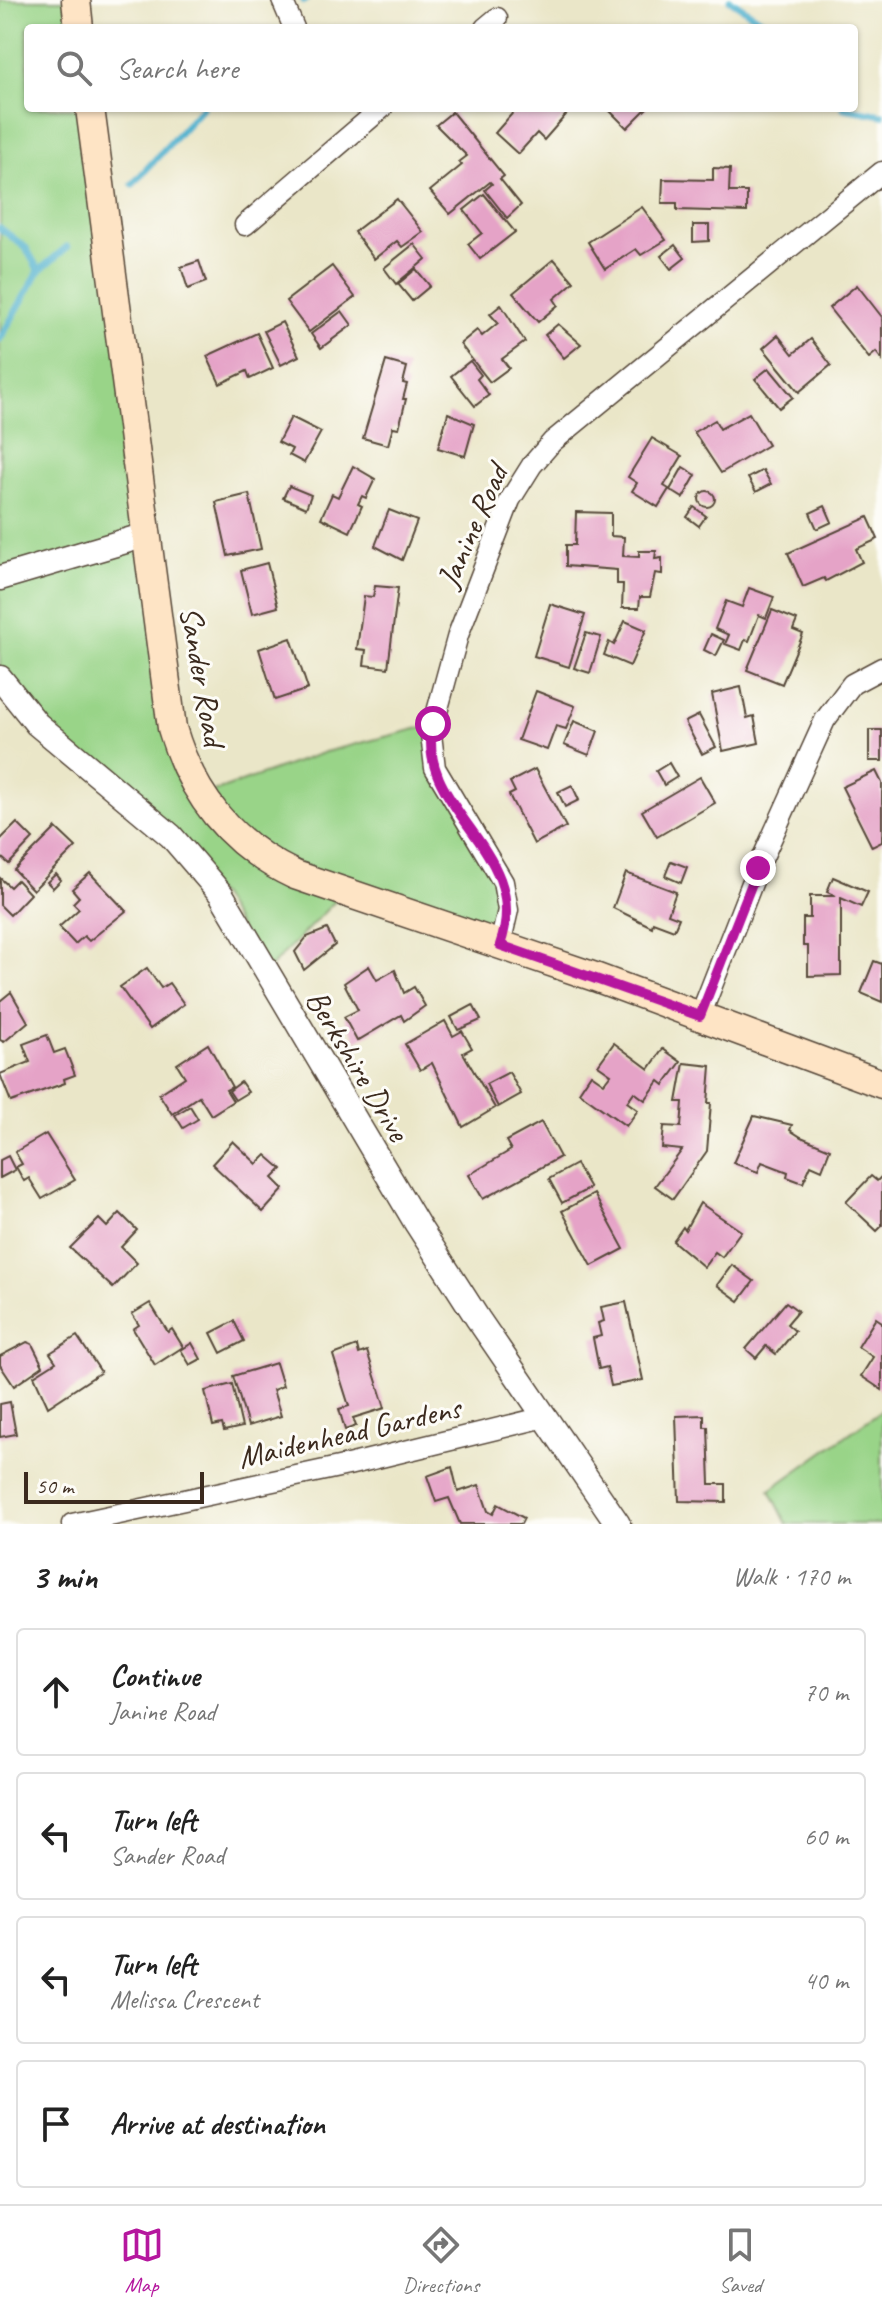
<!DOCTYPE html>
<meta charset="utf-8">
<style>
body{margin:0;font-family:Caveat,sans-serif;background:#f6f6f6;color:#222}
.scale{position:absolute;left:24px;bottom:20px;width:180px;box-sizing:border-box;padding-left:8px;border:4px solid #3b2a1e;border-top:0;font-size:22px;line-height:28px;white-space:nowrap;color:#3b2a1e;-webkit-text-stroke:6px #fdfcf7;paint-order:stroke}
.stop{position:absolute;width:24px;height:24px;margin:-18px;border:6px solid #b5179e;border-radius:50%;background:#fff}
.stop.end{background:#b5179e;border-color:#fff;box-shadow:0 2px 8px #0008}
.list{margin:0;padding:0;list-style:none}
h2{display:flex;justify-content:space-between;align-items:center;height:104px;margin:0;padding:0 32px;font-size:34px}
h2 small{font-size:26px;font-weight:400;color:#767676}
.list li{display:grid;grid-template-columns:52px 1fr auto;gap:24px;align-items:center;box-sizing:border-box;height:128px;margin:0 16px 16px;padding:0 16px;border:2px solid #e0e0e0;border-radius:8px}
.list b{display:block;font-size:30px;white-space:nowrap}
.list p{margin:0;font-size:26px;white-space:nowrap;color:#767676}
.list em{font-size:26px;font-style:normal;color:#767676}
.icon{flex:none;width:44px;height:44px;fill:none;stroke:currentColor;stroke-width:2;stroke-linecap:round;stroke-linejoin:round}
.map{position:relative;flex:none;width:882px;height:1524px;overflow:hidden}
.search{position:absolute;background:#fff;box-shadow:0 2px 6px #0004;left:24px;right:24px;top:24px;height:88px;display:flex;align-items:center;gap:20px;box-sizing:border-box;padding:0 28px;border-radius:8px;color:#767676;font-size:30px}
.sheet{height:680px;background:#fff}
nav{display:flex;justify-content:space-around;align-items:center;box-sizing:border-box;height:112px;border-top:2px solid #e0e0e0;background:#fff;font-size:22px;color:#767676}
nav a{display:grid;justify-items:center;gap:4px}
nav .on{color:#b5179e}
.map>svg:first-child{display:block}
</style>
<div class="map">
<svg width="882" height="1524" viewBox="0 0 882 1524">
<rect width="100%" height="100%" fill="#fdfcf7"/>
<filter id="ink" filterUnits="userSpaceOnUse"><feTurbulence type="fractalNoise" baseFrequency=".0125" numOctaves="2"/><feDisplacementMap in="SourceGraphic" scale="16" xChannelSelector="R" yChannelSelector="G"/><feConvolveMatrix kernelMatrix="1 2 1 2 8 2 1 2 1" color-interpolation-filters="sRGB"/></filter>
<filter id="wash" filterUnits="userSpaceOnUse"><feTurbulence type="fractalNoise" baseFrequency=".006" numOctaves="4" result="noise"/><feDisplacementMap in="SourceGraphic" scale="32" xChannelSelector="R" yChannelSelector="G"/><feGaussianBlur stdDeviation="1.8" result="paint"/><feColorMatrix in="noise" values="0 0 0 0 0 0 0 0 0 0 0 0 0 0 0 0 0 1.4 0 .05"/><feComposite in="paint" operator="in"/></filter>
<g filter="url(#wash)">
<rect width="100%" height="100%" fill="#eae6c8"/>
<!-- green -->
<g fill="#99d488" stroke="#6a7f53" stroke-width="2">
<path d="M0,0H76L80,28H28V108H91L168,698L202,796L325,752L432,725L430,745L502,882L500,945L344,892L266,972L220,896L0,679Z"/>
<path d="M882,1410V1524H787L770,1490Z"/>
</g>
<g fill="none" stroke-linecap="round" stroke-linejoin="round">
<!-- stream -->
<g stroke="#4fb1ce" stroke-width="7">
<path d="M730,0L773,28"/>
<path d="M304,1L306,0"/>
<path d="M844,108L882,115"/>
<path d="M133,184L202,108"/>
<path d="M0,228L26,248L39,271L0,339"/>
<path d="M39,271L67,247"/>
</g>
</g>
<g id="blocks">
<!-- building -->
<g fill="#e5a3c7">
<path d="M517,108H572L544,140L537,133L518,154L495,133Z"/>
<path d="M607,108H647L627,128Z"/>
<path d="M452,112L504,176L500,179L521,205L507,218L485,190L492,184L490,182L450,214L430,191L462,165L459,162L467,156L436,125Z"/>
<path d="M713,168L730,169L729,192H747V212L677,210V203H662L663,179L713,180Z"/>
<path d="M484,194L515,232L480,259L468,244L482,233L464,210Z"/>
<path d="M397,199L423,232L402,247L397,241L374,259L354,232Z"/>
<path d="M642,207L666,240L641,255L636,249L605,269L588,242Z"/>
<path d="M693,225H709V241L693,242Z"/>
<path d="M414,244L426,259L396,284L384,268Z"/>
<path d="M675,245L685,258L671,269L661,256Z"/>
<path d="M554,259L574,282L554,299L558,305L538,322L513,293Z"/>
<path d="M199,261L206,282L188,289L181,267Z"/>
<path d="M332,266L355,297L309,332L286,301Z"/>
<path d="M416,269L430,286L412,301L398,284Z"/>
<path d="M857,285L882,317V360L876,352L869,358L829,308Z"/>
<path d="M501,305L525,342L502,359L509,368L490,382L460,344L477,330L482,336L498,323L490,314Z"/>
<path d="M342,311L352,325L321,348L311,334Z"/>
<path d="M282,322L299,356L281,365L264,331Z"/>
<path d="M558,324L581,344L564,358L545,335Z"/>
<path d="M257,333L273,368L250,379L247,371L220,384L207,356Z"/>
<path d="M778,335L793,354L811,339L831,365L799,392L763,348Z"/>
<path d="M386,361L407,367L403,383L407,384L403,399H406L399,428L393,427L388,445L363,438Z"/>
<path d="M470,361L481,375L477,379L489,395L475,406L451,376Z"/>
<path d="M769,368L793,397L779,408L755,379Z"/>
<path d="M448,413L474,424L465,456L438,448Z"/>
<path d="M749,413L768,445L721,473L694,432L715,420L720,429Z"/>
<path d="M291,417L321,432L304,463L289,455L292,449L278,442Z"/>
<path d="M652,438L682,456L664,486L669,489L658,507L632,491L637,483L628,477Z"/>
<path d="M353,466L375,479L366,498L362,496L358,504L362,506L350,532L321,518L332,494L338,497Z"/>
<path d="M683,467L696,475L683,498L670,490Z"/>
<path d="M763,470L771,484L756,492L748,478Z"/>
<path d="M289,486L311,495L306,508L283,498Z"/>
<circle cx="707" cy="499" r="8"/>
<path d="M249,494L261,549L228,556L216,502Z"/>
<path d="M825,506L832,522L817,529L810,513Z"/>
<path d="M694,507L706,516L699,526L687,517Z"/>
<path d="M389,510L417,521L402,560L375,546Z"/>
<path d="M576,512L611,513V536L624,537L623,556L639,557V551H656L655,559L662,558V574L655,573L650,597H640L639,608H622L623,584H617V570L566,566V545H575Z"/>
<path d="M868,517L878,539L856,549L862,562L826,581L824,578L803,587L788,553Z"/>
<path d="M267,563L278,607L252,614L241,570Z"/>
<path d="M375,586L398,588L388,668L364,665L366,650L357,649L364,596L373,597Z"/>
<path d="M749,588L774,597L766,618L759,615L749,641L745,640L741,650L725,644L729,635L715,629L726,601L742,607Z"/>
<path d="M550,604L585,615L569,667L534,656Z"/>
<path d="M772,610L797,620L793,630L803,634L782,684L747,670Z"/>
<path d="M625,621L646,630L630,666L604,655L609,642L614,645Z"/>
<path d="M586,633L601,637L590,673L574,668Z"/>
<path d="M711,634L724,640L716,656L704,650Z"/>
<path d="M291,638L308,689L275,700L259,649Z"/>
<path d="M741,687L747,718L754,716L759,743L723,751L712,694Z"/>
<path d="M536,691L575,706L566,729L556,726L547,750L518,740Z"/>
<path d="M699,715L716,747L702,754L685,722Z"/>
<path d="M574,721L598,731L589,755L564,745Z"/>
<rect x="869" y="730" width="13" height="31"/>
<path d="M669,763L677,777L664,785L656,771Z"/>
<path d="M535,769L566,827L534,844L509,795L515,792L510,782Z"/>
<path d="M876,771L882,783V842L872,847L842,787Z"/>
<path d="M700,777L715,803L657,837L642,811Z"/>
<path d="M572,785L579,800L565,807L558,792Z"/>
<path d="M17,823L33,839L9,864L0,856V840Z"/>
<path d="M56,828L76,847L33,890L14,870Z"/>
<path d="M671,861L687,867L681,883L665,876Z"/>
<path d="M90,873L126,911L89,941L84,936L75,944L59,927L79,909L73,903L79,897L72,889Z"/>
<path d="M626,873L676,892L668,914L679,918L674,930L653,922L652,927L613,908Z"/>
<path d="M56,874L61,880L53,888L47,882Z"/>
<path d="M833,877L868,892L861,907L841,898V975L808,976V946H803V918H810V896H836L827,892Z"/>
<path d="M0,878L10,887L17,880L30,894L10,915L0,905Z"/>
<path d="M327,929L335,945L304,970L295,952L307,937Z"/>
<path d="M874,961L882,964V1002L861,993Z"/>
<path d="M369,966L377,980L395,970L404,993L414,987L425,1006L404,1021L401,1015L357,1041L344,1017L358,1010L344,983Z"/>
<path d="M147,968L161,988L169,983L184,1004L150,1029L120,987Z"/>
<path d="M11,992L28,1022L4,1042L0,1040V1001Z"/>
<path d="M473,1005L481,1020L458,1030L451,1017Z"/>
<path d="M445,1021L453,1036L462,1031L472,1048L463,1053L495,1108L463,1127L432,1063L420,1070L405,1044Z"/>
<path d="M47,1035L54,1053L65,1049L75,1075L64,1079L65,1083L11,1102L0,1074L30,1062L23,1044Z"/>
<path d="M614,1043L649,1069L663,1049L681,1062L664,1085L659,1081L645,1100L634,1092L627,1102L638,1110L626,1126L579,1092L591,1074L604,1083L611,1074L598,1065Z"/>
<path d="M208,1044L232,1087L226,1090L233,1101L211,1115L199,1096L172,1114L159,1094L185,1077L177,1064Z"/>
<path d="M684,1063L711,1066L708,1103H711L707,1151L673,1199L655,1186L682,1150L662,1148L664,1126L681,1127L683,1102H677Z"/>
<path d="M509,1072L521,1094L498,1107L486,1084Z"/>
<path d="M241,1082L248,1092L235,1100L229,1091Z"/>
<path d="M190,1106L198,1119L183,1128L175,1115Z"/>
<path d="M754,1116L792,1125L790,1130L801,1137L830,1149L822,1170L811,1165L803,1183L787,1177L788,1172L762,1162L758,1172L733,1163Z"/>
<path d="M541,1122L560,1157L483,1199L469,1175L511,1150L506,1141Z"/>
<path d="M46,1134L75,1180L42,1199L29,1178L24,1181L16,1167L22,1164L15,1152Z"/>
<path d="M233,1141L257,1164L266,1155L282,1169L273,1178L284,1189L263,1212L212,1164Z"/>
<path d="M8,1156L15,1170L0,1178V1160Z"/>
<path d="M576,1164L590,1188L562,1203L549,1179Z"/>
<path d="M871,1176L877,1181L882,1176V1226L877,1231L846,1202Z"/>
<path d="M594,1194L624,1249L592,1266L562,1211Z"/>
<path d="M700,1203L741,1231L722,1257L715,1252L704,1267L673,1241L683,1227L685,1230Z"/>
<path d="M120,1213L137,1230L121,1247L137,1263L113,1288L70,1248L99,1219L107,1227Z"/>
<path d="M732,1265L754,1281L739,1301L717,1285Z"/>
<path d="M626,1302L643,1380L611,1386L607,1367L599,1369L593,1338L601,1336L598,1323L604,1321L601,1307Z"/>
<path d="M786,1302L798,1311L787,1324L795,1331L776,1354L766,1346L756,1358L746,1349Z"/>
<path d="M150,1303L168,1332L172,1329L183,1347L155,1365L133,1329L139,1325L132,1314Z"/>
<path d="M876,1318L882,1322V1390L861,1376L873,1357L858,1347Z"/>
<path d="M234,1321L244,1341L221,1353L211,1333Z"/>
<path d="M77,1336L101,1372L48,1407L34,1376L56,1362L50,1353Z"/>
<path d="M27,1342L32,1344L43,1366L14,1386L0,1365V1356Z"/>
<path d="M192,1343L201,1359L190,1365L181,1350Z"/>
<path d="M357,1346L359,1354L367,1351L385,1408L353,1418L356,1426L345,1430L339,1409L349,1406L333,1355Z"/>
<path d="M276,1363L283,1386L273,1390L281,1416L248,1426L233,1376Z"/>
<path d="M232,1384L242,1427L224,1431L222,1424L213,1426L205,1391Z"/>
<path d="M10,1402L16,1434L0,1437V1404Z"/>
<path d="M704,1415V1427H708L710,1484H726V1502L679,1501L676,1416Z"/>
<path d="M452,1467L458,1492L479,1485L488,1511L493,1514L498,1504L524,1518L521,1524H460L449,1498L436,1502L427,1476Z"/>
</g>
</g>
</g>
<g filter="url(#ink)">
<use href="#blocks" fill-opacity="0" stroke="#554638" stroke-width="2"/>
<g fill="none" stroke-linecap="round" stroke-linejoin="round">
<defs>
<g id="minor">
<path d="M282,0L294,28"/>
<path d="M485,28L497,18"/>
<path d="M245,225L382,108"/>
<path d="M500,945L508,910L503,882L435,768L431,734L458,635L510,500L532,465L552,442L882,172"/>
<path d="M700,1016L758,868L825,720L852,684L882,668"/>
<path d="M72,1524L348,1465L545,1417"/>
</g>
<g id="tertiary">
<path d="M0,578L146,535"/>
<path d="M0,678L37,724L171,836L221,894L417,1224L478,1319L618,1524"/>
</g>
<g id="secondary">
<path d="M76,0L79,28"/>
<path d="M90,108L172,728C192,796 231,845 295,875L595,977L882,1084"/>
</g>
</defs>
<!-- minor casing -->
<use href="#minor" stroke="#554638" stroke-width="23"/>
<!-- tertiary casing -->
<use href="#tertiary" stroke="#554638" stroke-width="27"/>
<!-- secondary casing -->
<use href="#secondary" stroke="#554638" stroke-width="31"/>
<!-- minor -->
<use href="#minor" stroke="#fff" stroke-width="20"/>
<!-- tertiary -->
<use href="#tertiary" stroke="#fff" stroke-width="24"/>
<!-- secondary -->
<use href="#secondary" stroke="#fee4c5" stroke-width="28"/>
</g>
</g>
<g fill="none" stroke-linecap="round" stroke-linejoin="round" filter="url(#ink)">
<!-- route -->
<path stroke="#b5179e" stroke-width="10" d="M433,724C414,810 534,850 500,945L700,1016L758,868"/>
</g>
<g text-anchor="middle" stroke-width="6" stroke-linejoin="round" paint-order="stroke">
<!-- street labels -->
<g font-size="32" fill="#3b2a1e" stroke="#fdfcf7">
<text transform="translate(472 526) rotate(-66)" y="11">Janine Road</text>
<text transform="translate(203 676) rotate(80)" y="11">Sander Road</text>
<text transform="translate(358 1065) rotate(59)" y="11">Berkshire Drive</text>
<text transform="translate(349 1432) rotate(-13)" y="11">Maidenhead Gardens</text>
</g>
</g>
</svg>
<div class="scale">50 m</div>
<div class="stop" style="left:433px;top:724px"></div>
<div class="stop end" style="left:758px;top:868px"></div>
<div class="search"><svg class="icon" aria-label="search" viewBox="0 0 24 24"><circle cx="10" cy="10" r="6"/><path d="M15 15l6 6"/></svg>Search here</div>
</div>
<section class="sheet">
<h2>3 min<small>Walk · 170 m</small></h2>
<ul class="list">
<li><svg class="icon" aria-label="ahead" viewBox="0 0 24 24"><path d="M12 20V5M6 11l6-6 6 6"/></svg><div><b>Continue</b><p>Janine Road</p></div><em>70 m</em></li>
<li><svg class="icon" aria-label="left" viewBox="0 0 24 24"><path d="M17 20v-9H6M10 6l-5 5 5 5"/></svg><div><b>Turn left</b><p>Sander Road</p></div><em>60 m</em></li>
<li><svg class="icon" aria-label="left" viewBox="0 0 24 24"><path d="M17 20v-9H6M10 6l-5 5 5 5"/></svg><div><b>Turn left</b><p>Melissa Crescent</p></div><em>40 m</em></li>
<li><svg class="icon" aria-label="arrive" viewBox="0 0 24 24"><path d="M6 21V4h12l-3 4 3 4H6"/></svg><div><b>Arrive at destination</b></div></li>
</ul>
</section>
<nav>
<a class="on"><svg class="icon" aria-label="map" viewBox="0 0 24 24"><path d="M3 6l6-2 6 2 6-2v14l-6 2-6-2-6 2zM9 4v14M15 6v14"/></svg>Map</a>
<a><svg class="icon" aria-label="directions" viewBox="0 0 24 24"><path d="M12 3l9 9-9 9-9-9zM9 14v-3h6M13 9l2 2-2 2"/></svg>Directions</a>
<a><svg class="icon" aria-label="saved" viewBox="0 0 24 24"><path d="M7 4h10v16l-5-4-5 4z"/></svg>Saved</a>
</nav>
